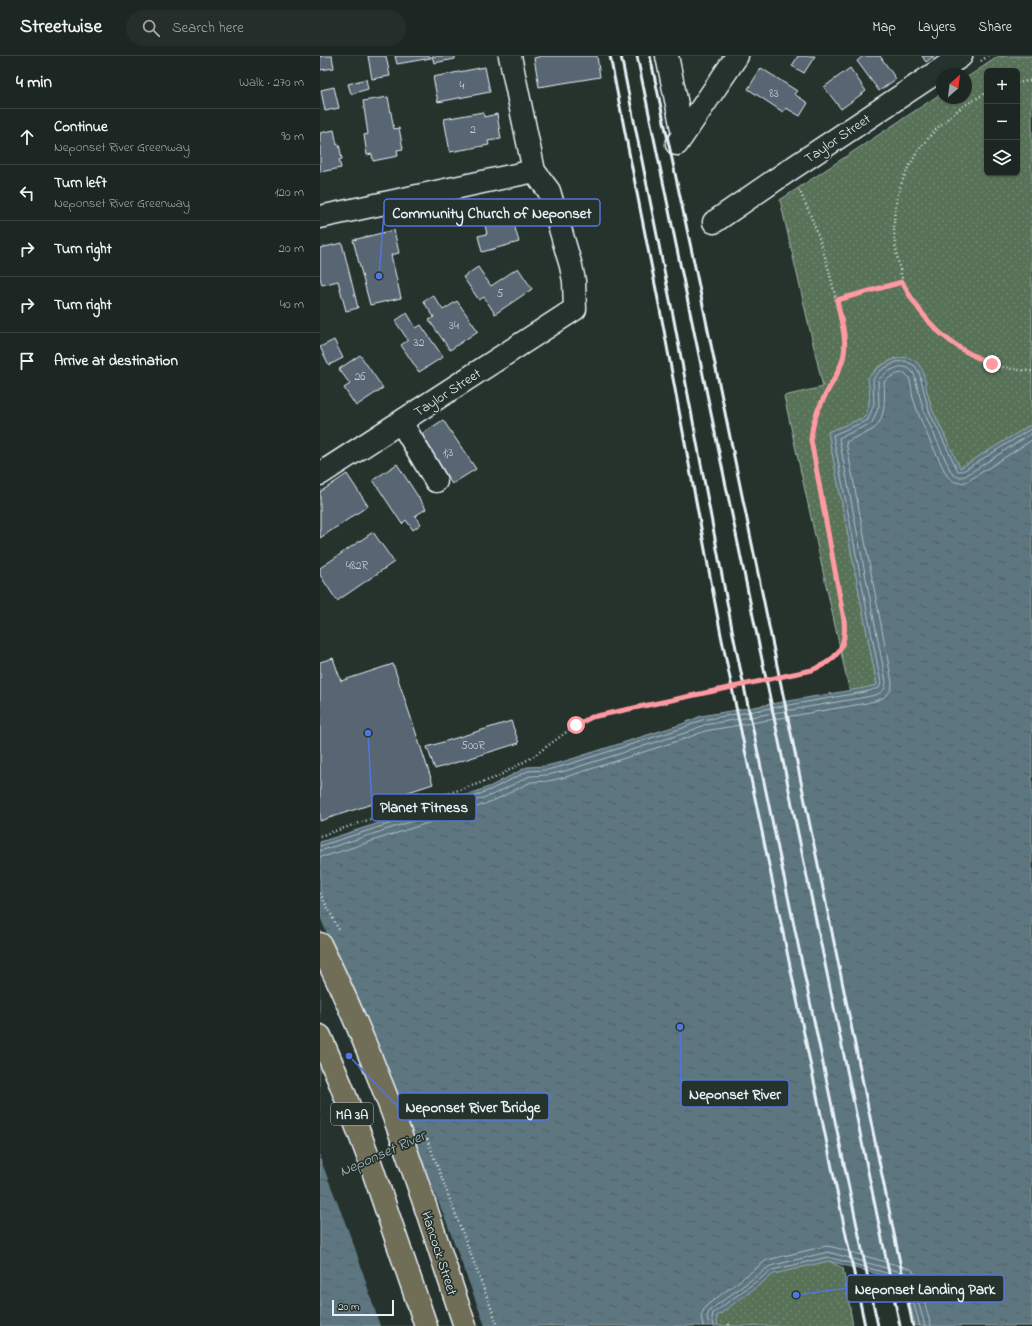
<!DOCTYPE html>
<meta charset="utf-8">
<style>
body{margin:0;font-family:"Indie Flower",sans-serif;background:#252e2a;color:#f1f3f6}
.controls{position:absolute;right:12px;top:12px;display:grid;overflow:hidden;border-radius:6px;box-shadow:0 1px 3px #0004}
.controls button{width:36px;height:36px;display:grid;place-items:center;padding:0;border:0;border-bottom:1px solid #3a4340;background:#1c2622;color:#f1f3f6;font:20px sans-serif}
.compass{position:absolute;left:616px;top:12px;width:36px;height:36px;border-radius:50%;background:#1c2622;box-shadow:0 1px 3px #0004;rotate:28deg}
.scale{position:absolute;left:12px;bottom:10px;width:62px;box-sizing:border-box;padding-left:4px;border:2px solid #e8f1f8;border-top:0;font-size:11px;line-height:14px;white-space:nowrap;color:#e8f1f8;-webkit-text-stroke:3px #26332d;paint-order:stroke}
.stop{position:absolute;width:12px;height:12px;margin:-9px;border:3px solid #ff9aa2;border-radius:50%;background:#fff}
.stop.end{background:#ff9aa2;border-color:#fff;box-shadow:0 1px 4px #0008}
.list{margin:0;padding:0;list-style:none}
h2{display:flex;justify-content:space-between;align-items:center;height:52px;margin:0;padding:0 16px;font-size:17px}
h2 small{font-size:13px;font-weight:400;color:#a0a5a5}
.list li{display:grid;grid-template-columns:26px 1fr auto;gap:12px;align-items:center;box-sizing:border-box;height:56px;padding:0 16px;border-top:1px solid #3a4340}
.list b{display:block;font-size:15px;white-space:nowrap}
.list p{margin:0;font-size:13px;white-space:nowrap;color:#a0a5a5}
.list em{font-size:13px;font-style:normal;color:#a0a5a5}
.icon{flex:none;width:22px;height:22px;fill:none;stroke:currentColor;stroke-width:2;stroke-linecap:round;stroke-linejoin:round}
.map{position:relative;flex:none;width:712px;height:1270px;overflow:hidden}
header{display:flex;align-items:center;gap:24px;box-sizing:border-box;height:56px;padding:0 20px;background:#1c2622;border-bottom:1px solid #3a4340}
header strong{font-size:19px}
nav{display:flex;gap:22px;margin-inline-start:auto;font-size:14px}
.search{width:280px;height:36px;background:#252e2a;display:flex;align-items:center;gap:10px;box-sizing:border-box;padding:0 14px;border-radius:22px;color:#a0a5a5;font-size:15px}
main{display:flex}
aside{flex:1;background:#1c2622}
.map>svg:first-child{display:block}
</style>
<header>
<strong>Streetwise</strong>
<div class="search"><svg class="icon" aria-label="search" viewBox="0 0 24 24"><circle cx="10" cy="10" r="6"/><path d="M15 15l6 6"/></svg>Search here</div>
<nav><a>Map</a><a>Layers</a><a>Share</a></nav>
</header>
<main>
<aside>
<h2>4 min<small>Walk · 270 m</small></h2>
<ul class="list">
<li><svg class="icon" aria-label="ahead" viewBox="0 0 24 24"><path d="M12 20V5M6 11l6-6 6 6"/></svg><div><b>Continue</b><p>Neponset River Greenway</p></div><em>90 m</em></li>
<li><svg class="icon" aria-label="left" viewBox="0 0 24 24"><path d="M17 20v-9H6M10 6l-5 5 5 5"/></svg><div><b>Turn left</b><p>Neponset River Greenway</p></div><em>120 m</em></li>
<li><svg class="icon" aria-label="right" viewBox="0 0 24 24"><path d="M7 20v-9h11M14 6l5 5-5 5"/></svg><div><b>Turn right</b></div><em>20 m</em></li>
<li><svg class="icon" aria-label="right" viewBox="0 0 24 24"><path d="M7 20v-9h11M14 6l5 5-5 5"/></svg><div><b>Turn right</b></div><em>40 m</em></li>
<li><svg class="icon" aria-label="arrive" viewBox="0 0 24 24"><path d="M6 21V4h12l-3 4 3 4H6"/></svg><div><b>Arrive at destination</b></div></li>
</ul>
</aside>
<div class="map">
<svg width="712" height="1270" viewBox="0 0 712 1270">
<defs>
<pattern id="park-dots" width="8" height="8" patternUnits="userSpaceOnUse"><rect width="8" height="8" fill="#587258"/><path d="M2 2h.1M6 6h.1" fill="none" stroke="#708771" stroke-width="1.8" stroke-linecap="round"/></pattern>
<pattern id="water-ripples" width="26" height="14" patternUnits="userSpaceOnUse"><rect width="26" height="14" fill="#5d7680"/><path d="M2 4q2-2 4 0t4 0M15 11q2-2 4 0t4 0" fill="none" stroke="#525f65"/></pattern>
</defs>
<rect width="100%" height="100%" fill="#26332d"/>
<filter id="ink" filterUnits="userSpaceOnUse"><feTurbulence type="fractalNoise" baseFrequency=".025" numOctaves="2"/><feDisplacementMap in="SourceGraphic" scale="8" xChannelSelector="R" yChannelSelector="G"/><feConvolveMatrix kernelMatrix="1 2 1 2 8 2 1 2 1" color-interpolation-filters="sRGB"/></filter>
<g filter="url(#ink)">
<!-- park -->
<g fill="url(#park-dots)" stroke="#a0b2a8" fill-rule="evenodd">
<path d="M679,0H712V368L640,412L612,353L607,335L575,302L558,311L548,322C550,336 551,347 545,361L508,376L557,629L530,637L464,340L503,331L460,144L622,37V42H646V22ZM667,15H697V117H667Z"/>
<path d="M509,1205L523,1212L533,1270H398L396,1261L454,1217Z"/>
</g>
<!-- water -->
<path fill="url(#water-ripples)" stroke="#95a7b0" d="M587,301L597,306L603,315L607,335L612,353L640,412L712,368V1270H596L583,1225L509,1205L454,1218L396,1261L398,1270H0V786L152,737L171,730L207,711L226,710L242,706L362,668L381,660L544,632L557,629L508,376L545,361C551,348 550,336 548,322C560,309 569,303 587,301Z"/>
<!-- pier -->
<path fill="#26332d" d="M0,861L125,1162L165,1270H60L35,1192L0,1102Z"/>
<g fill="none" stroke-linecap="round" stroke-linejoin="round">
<!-- shore -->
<g stroke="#b0c0c8" stroke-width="1">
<path d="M0,790L153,741L172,733L208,715L227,714L243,710L363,672L382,664L545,636L559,632L561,627L513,379L548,364L554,348L553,323L561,314L576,306L586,305L595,310L599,316L609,355L638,415H643L712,372"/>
<path d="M0,795L155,745L174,738L210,720L227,719L245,715L365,677L384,669L546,641C555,639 566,638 566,626L519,382L552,367L559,350L558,324C567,315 585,303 594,318L604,356L631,416C635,421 639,422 645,420L712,377"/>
<path d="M0,801L6,800L157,751L177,743L211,726L229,725L246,721L367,682L385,675L547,647C559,644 572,641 572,626L526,386C534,381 544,379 552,374C566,366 565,340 564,326C569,321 577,317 584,317C592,320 591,334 593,342C601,368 614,393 626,418C631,426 639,429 648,425L712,384"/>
<path d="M383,1270L381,1259L386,1250L447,1204L506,1190L513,1191L591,1213L597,1220L611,1270"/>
<path d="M389,1270L387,1260L390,1254L450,1210L508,1196L588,1218L592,1223L605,1270"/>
<path d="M394,1270L392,1262L393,1257L452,1214L508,1201L585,1222L587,1224L600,1270"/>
</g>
</g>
<!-- building -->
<g fill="#586572" stroke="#e8f1f8">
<path d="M0,0H12L14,12L0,14Z"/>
<path d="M48,0H66L70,20L52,23Z"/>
<path d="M75,0H110L111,2L77,8Z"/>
<path d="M112,0H135V3L114,7Z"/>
<path d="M222,0H277L280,21L219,31L214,2Z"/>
<path d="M478,0H495L484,17L472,10Z"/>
<path d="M543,0H560L576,23L559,35L537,5Z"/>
<path d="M602,0H614L606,6Z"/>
<path d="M165,11L170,36L118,46L113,21Z"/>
<path d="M441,12L477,35L474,38L488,47L480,60L466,52L463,56L428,33Z"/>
<path d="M530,12L546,35L521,53L504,31Z"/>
<path d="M46,23L48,33L31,38L28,28Z"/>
<path d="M14,31L19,52L5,55L1,34Z"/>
<path d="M68,41L74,73L79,72L83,93L77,94L78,100L53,105L52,98L47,99L44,79L48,78L43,45Z"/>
<path d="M163,56L164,61L177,58L181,83L168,85L169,89L130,96L124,63Z"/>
<path d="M14,74L17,89L19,88L22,103L19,104L21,112L0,116V77Z"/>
<path d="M189,150L199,186L162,196L158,180L167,178L164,165L183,160L181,152Z"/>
<path d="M74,174L79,197L71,199L81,242L50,249L33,184Z"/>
<path d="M22,187L38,252L26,255L18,225L2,229L0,221V192Z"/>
<path d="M158,211L171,230L198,212L212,233L175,258L164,241L159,244L143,221Z"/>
<path d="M113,239L123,254L137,245L158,275L130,294L109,264L114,261L103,245Z"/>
<path d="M87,257L96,272L101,269L123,301L99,316L81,289L88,284L75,265Z"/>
<path d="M14,284L23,302L9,309L0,291Z"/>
<path d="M40,299L63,332L36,350L24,332L30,328L19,313Z"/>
<path d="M123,364L156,413L132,428L100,379Z"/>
<path d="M77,408L106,453L95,460L101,468L93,474L86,464L82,468L53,424Z"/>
<path d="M27,418L48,450L0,482V436Z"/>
<path d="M53,476L74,506L17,545L0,519V512Z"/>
<path d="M13,602L21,625L73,608L113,728L0,765V606Z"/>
<path d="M191,665L199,687L115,713L107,691Z"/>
</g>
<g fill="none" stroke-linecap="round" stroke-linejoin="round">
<defs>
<g id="minor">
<path d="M347,0L363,78"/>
<path d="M357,88L417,0"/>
<path d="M0,161L214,115"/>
<path d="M394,166L471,113L641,0"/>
<path d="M81,366L116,425"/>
<path d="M0,418L255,253L254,225L251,210L229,135L214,115L190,0"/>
</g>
<g id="primary">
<path d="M0,888C23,935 44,984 63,1032C94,1110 118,1191 145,1270"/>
<path d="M0,980L21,1029L48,1100L106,1270"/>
</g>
</defs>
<!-- minor casing -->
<use href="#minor" stroke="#e8f1f8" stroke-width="25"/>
<!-- primary casing -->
<use href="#primary" stroke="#e8f1f8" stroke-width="25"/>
<!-- path -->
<g stroke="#e8f1f8" stroke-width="2.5" stroke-dasharray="1 3" stroke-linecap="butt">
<path d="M661,5L668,0"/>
<path d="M697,27L712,24"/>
<path d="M583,226C578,207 574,188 574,169C574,112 617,60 667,37"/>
<path d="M517,244L583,226C610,279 650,312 712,315"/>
<path d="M0,780L175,722L211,702L256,669L272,661L492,614C517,604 527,592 524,564L491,384C492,375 493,366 496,357C504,338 518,321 523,300C526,288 523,275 520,264C512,220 499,174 479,134"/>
<path d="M0,837L20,876"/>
<path d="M107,1083L178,1270"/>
<path d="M409,1268V1270"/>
</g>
<!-- minor -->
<use href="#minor" stroke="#26332d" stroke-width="22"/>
<!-- primary -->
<use href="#primary" stroke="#716e59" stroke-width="22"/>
<!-- rail -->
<g stroke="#e8f1f8" stroke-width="3">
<path d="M290,0L343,269L401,579L545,1270"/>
<path d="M301,0L353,259L413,578L558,1270"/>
<path d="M317,0L580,1270"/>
<path d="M330,0L374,206L593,1270"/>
</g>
</g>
</g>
<g fill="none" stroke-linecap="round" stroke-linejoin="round" filter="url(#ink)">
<!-- route -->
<path stroke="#ff9aa2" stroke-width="5" d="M256,669L272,661L492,614C517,604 527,592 524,564L491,384C492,370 495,358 502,346C509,330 521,316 524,298C527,281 520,261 517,244L582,226C604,267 629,291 672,308"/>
</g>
<g text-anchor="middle" stroke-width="3.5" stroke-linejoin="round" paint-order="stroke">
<!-- number labels -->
<g font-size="12" fill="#c4ced6">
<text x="142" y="33">4</text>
<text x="454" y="41">83</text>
<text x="153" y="77">2</text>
<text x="180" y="241">5</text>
<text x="134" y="273">34</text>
<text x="99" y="290">32</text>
<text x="40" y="324">26</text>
<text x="128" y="400">1;3</text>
<text x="37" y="513">482R</text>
<text x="153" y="693">500R</text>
</g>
<!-- shield labels -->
<rect fill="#26332d" stroke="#aeb8bb" stroke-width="1" x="11" y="1047" width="42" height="22" rx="3"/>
<g font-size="13" font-weight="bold" fill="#e8f1f8">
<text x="32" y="1063">MA 3A</text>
</g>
<!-- street labels -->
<g font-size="14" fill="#e8f1f8" stroke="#26332d">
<text transform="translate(517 82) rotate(-34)" y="5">Taylor Street</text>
<text transform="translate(127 336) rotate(-33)" y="5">Taylor Street</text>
<text transform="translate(120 1197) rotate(72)" y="5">Hancock Street</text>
</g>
<!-- water labels -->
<g font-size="15" font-style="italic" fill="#a9bac2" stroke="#26332d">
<text transform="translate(62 1097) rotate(-24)" y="5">Neponset River</text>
</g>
</g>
<!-- callouts -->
<path fill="none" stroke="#5077e0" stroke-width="1.5" d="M59 220L64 157M48 677L52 751M360 971L361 1038M29 1000L78 1051M476 1239L527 1232"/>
<g fill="#5077e0" stroke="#26332d" stroke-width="1.5">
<circle cx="59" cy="220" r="4"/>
<circle cx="48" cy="677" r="4"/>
<circle cx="360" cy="971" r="4"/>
<circle cx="29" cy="1000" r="4"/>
<circle cx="476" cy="1239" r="4"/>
</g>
<g fill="#26332d" stroke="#5077e0" stroke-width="1.5">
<rect x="64" y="143" width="216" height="27" rx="4"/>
<rect x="52" y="738" width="104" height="27" rx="4"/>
<rect x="361" y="1024" width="108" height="27" rx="4"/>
<rect x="78" y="1037" width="151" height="27" rx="4"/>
<rect x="527" y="1219" width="157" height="27" rx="4"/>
</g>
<g font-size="15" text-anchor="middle" font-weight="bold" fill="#e8f1f8">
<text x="172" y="162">Community Church of Neponset</text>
<text x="104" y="756">Planet Fitness</text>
<text x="415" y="1043">Neponset River</text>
<text x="153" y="1056">Neponset River Bridge</text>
<text x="605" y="1238">Neponset Landing Park</text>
</g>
</svg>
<div class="controls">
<button>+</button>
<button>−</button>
<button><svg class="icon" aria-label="layers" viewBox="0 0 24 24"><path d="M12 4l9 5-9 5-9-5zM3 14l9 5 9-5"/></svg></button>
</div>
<svg class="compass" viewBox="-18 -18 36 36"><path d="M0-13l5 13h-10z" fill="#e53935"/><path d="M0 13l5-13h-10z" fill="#a0a5a5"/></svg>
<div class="scale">20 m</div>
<div class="stop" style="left:256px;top:669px"></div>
<div class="stop end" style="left:672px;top:308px"></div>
</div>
</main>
